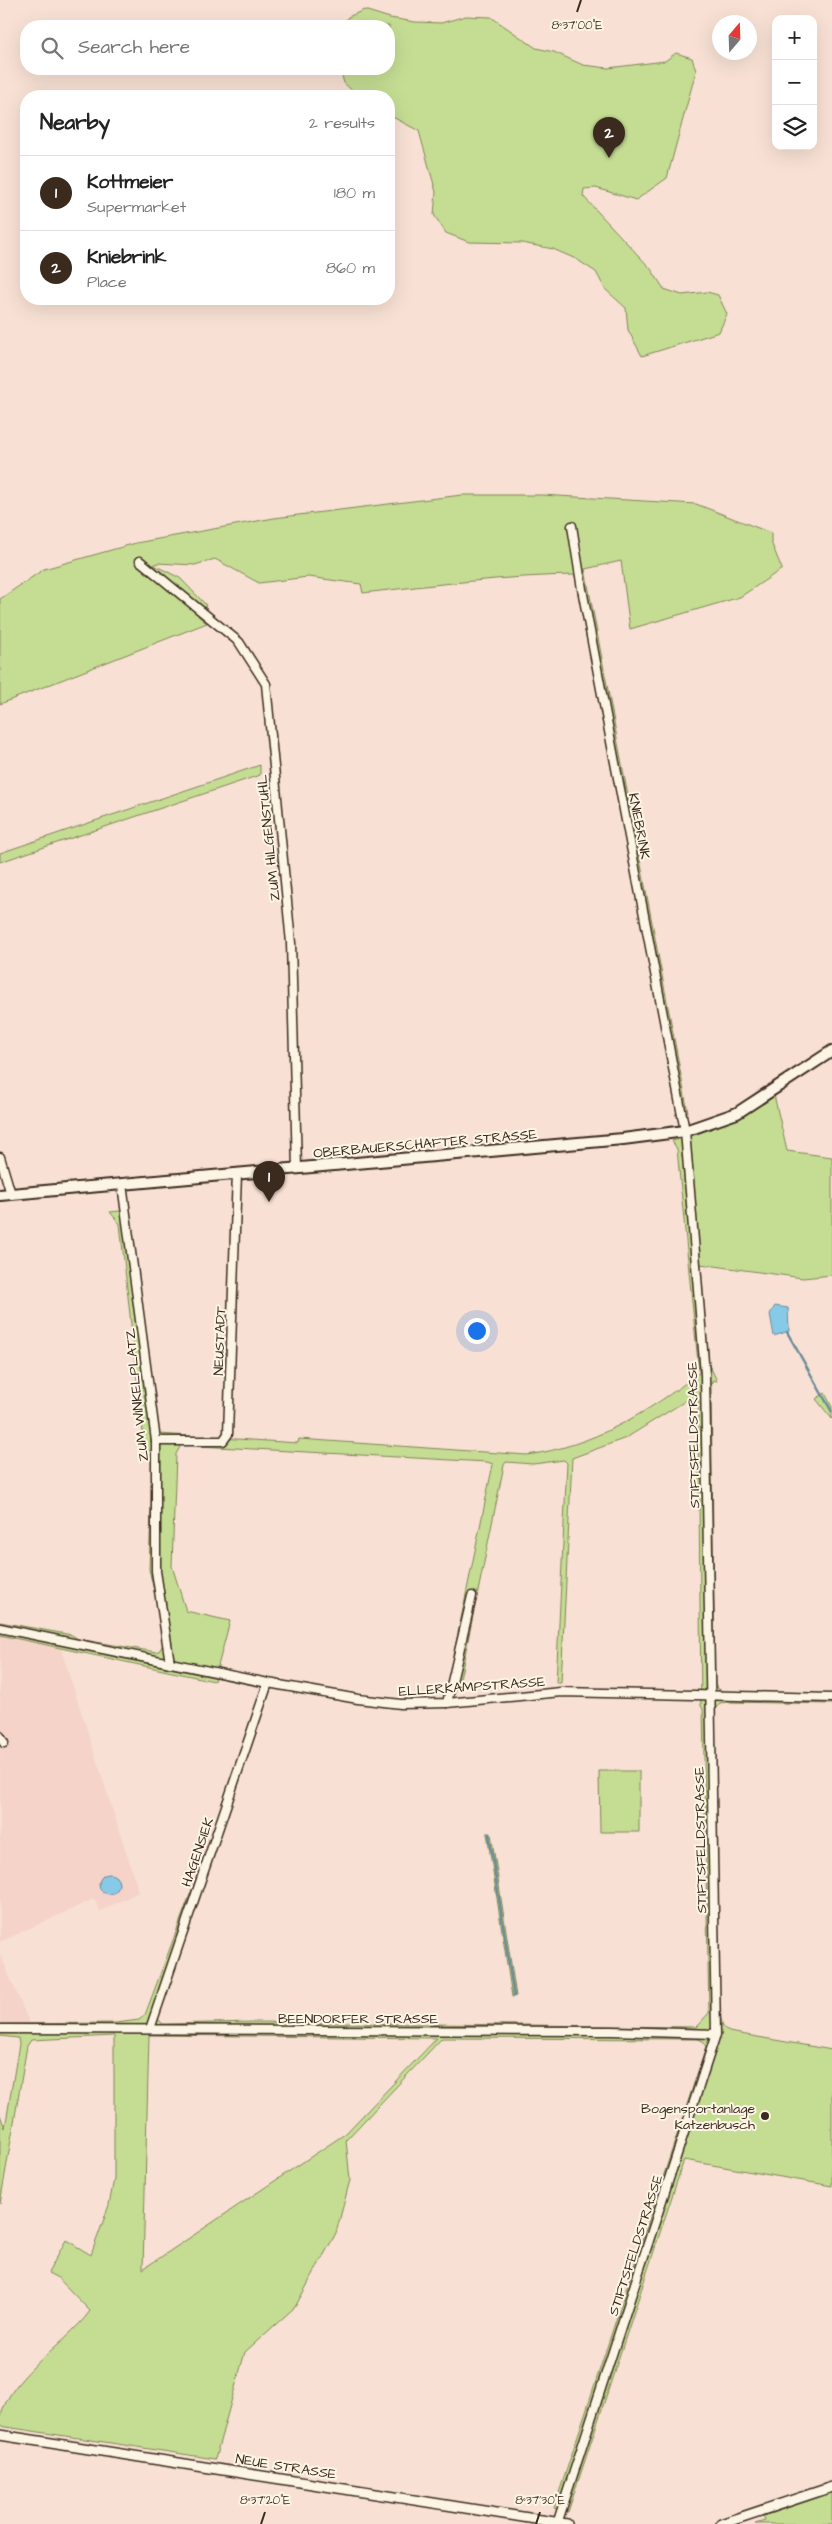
<!DOCTYPE html>
<meta charset="utf-8">
<style>
body{margin:0;font-family:"Architects Daughter",sans-serif;background:#f2f2f2;color:#222}
.controls{position:absolute;right:15px;top:15px;display:grid;overflow:hidden;border-radius:10px;box-shadow:0 5px 20px #0002}
.controls button{width:45px;height:45px;display:grid;place-items:center;padding:0;border:0;border-bottom:1px solid #e0e0e0;background:#fff;color:#222;font:25px sans-serif}
.compass{position:absolute;left:712px;top:15px;width:45px;height:45px;border-radius:50%;background:#fff;box-shadow:0 5px 20px #0002;rotate:19deg}
.you{position:absolute;left:476px;top:1330px;width:18px;height:18px;margin:-12px;border:4px solid #fff;border-radius:50%;background:#1a73e8;box-shadow:0 0 0 8px #1a73e833}
.badge{display:grid;place-items:center;width:32px;height:32px;border-radius:50%;background:#3b2a1e;color:#fff;font-size:16px;font-weight:700}
.pin{position:absolute;translate:-50% -41px;filter:drop-shadow(0 1px 2px #0008)}
.pin::after{content:'';position:absolute;top:26px;width:18px;height:15px;background:inherit;clip-path:polygon(0 0,100% 0,50% 100%)}
.list{margin:0;padding:0;list-style:none}
h2{display:flex;justify-content:space-between;align-items:center;height:65px;margin:0;padding:0 20px;font-size:21px}
h2 small{font-size:16px;font-weight:400;color:#767676}
.list li{display:grid;grid-template-columns:32px 1fr auto;gap:15px;align-items:center;box-sizing:border-box;height:75px;padding:0 20px;border-top:1px solid #e0e0e0}
.list b{display:block;font-size:19px;white-space:nowrap}
.list p{margin:0;font-size:16px;white-space:nowrap;color:#767676}
.list em{font-size:16px;font-style:normal;color:#767676}
.icon{flex:none;width:28px;height:28px;fill:none;stroke:currentColor;stroke-width:2;stroke-linecap:round;stroke-linejoin:round}
.map{position:relative;flex:none;width:832px;height:2524px;overflow:hidden}
.search{position:absolute;background:#fff;box-shadow:0 5px 20px #0002;left:20px;top:20px;width:375px;height:55px;display:flex;align-items:center;gap:12px;box-sizing:border-box;padding:0 18px;border-radius:20px;color:#767676;font-size:19px}
.panel{position:absolute;background:#fff;box-shadow:0 5px 20px #0002;left:20px;top:90px;width:375px;height:215px;border-radius:20px}
.map>svg:first-child{display:block}
</style>
<div class="map">
<svg width="832" height="2524" viewBox="0 0 832 2524">
<rect width="100%" height="100%" fill="#f8e1d4"/>
<filter id="ink" filterUnits="userSpaceOnUse"><feTurbulence type="fractalNoise" baseFrequency=".02" numOctaves="2"/><feDisplacementMap in="SourceGraphic" scale="10" xChannelSelector="R" yChannelSelector="G"/><feConvolveMatrix kernelMatrix="1 2 1 2 8 2 1 2 1" color-interpolation-filters="sRGB"/></filter>
<g filter="url(#ink)">
<!-- built -->
<g fill="#f5d3c8">
<path d="M0,1635L61,1649L139,1892L100,1911L94,1899L0,1942Z"/>
<path d="M0,1954L30,2024H0Z"/>
</g>
<!-- green -->
<g fill="#c5dd93" stroke="#808458" fill-rule="evenodd">
<path d="M364,10L390,18L415,22L441,23L466,16L491,17L536,48L554,52L583,65L608,68L665,61L676,53L692,58L696,71L667,178L636,200L596,188L584,189L583,196L651,269L664,289L682,295L707,292L718,295L727,314L719,332L642,356L628,330L626,308L605,289L596,272L576,259L553,249L522,243L469,242L446,233L434,215L436,192L419,131L389,115V96H358L344,83L340,69H389V26H343L348,17Z"/>
<path d="M462,495H541L696,504L771,533V542L782,569L740,597L630,629L621,561L585,569L688,1112L675,1115L677,1112L575,575C504,576 433,585 363,593L361,584L308,577L259,583L215,559L195,565L157,563L154,565L180,578L206,605L198,616L207,623L0,704V599L44,569L136,543L274,518Z"/>
<path d="M260,765V775L0,862V853Z"/>
<path d="M774,1095L787,1151L832,1157V1275L803,1278L700,1264L709,1364L717,1381L713,1380L711,1384L715,1683L717,1688L724,1692L832,1694V1704L727,1702L720,1703L715,1709L720,2015L723,2027L729,2032L832,2050V2186L684,2160L568,2512L554,2508L706,2047L703,2041L698,2039L442,2038L346,2140L350,2180L336,2233L295,2307L245,2352L215,2459L0,2426C0,2381 66,2345 90,2311L58,2278L48,2273L66,2240L91,2255L109,2205L114,2179V2036L31,2040L27,2046L0,2204V2115L5,2128L19,2044L18,2038L0,2036V2024L116,2023L139,2020L145,2015L203,1860L205,1882L157,2018L163,2024L254,2022L696,2027L709,2013L703,1709L701,1706L698,1393L626,1438L572,1458L561,1683H556L567,1463L564,1460L533,1464L506,1462L504,1465L458,1689L446,1691L493,1464L487,1462L181,1445L176,1454L172,1566L186,1611L230,1621L214,1681L0,1635V1622L72,1635L78,1639L156,1652L160,1650L163,1644V1630L149,1569L153,1450L145,1451L120,1224L110,1212L130,1210L159,1434L298,1443L299,1439L527,1455C593,1446 647,1413 699,1373L677,1149L672,1141C710,1132 741,1117 774,1095ZM149,2035L437,2038L345,2134L143,2269Z"/>
<path d="M825,1393L832,1407V1419L816,1399Z"/>
<path d="M599,1771H639V1832H600Z"/>
<path d="M487,1833H491L516,1996L512,1997Z"/>
<path d="M832,2491V2524H755L765,2521L763,2516Z"/>
</g>
<!-- water -->
<g fill="#87cae8" stroke="#698a97">
<path d="M775,1306L788,1308L789,1331L774,1336L770,1314Z"/>
<circle cx="109" cy="1884" r="10"/>
</g>
<g fill="none" stroke-linecap="round" stroke-linejoin="round">
<!-- stream -->
<g stroke="#698a97" stroke-width="2.5">
<path d="M787,1332L832,1412"/>
<path d="M489,1834L514,1996"/>
</g>
<defs>
<g id="minor">
<path d="M140,561L239,642L266,684L291,943L297,1168"/>
<path d="M0,1157L11,1194"/>
<path d="M122,1184L156,1441V1571L170,1663"/>
<path d="M156,1441H223L228,1434L237,1173"/>
<path d="M0,1628L268,1683L358,1699L401,1704L447,1703L561,1692L832,1698"/>
<path d="M447,1703L472,1596"/>
<path d="M0,1736L4,1743"/>
<path d="M0,2029L612,2031L716,2034"/>
<path d="M150,2029L268,1683"/>
<path d="M557,2524L716,2034L705,1374L685,1131L582,589L572,526"/>
</g>
<g id="tertiary">
<path d="M0,2435L567,2524"/>
<path d="M721,2524L832,2487"/>
</g>
<path id="secondary" d="M0,1195L623,1139L685,1131L737,1113L832,1051"/>
</defs>
<!-- minor casing -->
<use href="#minor" stroke="#3b2a1e" stroke-width="11"/>
<!-- tertiary casing -->
<use href="#tertiary" stroke="#3b2a1e" stroke-width="12"/>
<!-- secondary casing -->
<use href="#secondary" stroke="#3b2a1e" stroke-width="14"/>
<!-- minor -->
<use href="#minor" stroke="#fcf5e5" stroke-width="8"/>
<!-- tertiary -->
<use href="#tertiary" stroke="#fcf5e5" stroke-width="9"/>
<!-- secondary -->
<use href="#secondary" stroke="#fcf5e5" stroke-width="10"/>
</g>
</g>
<!-- ticks -->
<path fill="none" stroke="#3b2a1e" stroke-width="2" d="M577,12L581,0M261,2524L265,2512M536,2524L540,2512"/>
<!-- markers -->
<circle fill="#3b2a1e" stroke="#fcf5e5" stroke-width="2" cx="765" cy="2116" r="5"/>
<g text-anchor="middle" stroke-width="4" stroke-linejoin="round" paint-order="stroke">
<!-- street labels -->
<g font-size="14" fill="#3b2a1e" stroke="#fcf5e5">
<text transform="translate(640 826) rotate(79)" y="5">KNIEBRINK</text>
<text transform="translate(268 838) rotate(-96)" y="5">ZUM HILGENSTUHL</text>
<text transform="translate(425 1143) rotate(-5)" y="5">OBERBAUERSCHAFTER STRASSE</text>
<text transform="translate(219 1341) rotate(-88)" y="5">NEUSTADT</text>
<text transform="translate(136 1395) rotate(-96)" y="5">ZUM WINKELPLATZ</text>
<text transform="translate(693 1435) rotate(-91)" y="5">STIFTSFELDSTRASSE</text>
<text transform="translate(472 1686) rotate(-4)" y="5">ELLERKAMPSTRASSE</text>
<text transform="translate(700 1840) rotate(-91)" y="5">STIFTSFELDSTRASSE</text>
<text transform="translate(197 1852) rotate(-71)" y="5">HAGENSIEK</text>
<text x="358" y="2023">BEENDORFER STRASSE</text>
<text transform="translate(635 2245) rotate(-72)" y="5">STIFTSFELDSTRASSE</text>
<text transform="translate(286 2466) rotate(9)" y="5">NEUE STRASSE</text>
</g>
<!-- poi labels -->
<g font-size="14" fill="#3b2a1e" stroke="#fcf5e5" text-anchor="end">
<text x="755" y="2113">Bogensportanlage<tspan x="755" dy="16">Katzenbusch</tspan></text>
</g>
</g>
<g font-size="12" text-anchor="middle" fill="#3b2a1e" stroke="#fcf5e5" stroke-width="4" stroke-linejoin="round" paint-order="stroke">
<text x="577" y="29">8°37'00"E</text>
<text x="265" y="2504">8°37'20"E</text>
<text x="540" y="2504">8°37'30"E</text>
</g>
</svg>
<div class="controls">
<button>+</button>
<button>−</button>
<button><svg class="icon" aria-label="layers" viewBox="0 0 24 24"><path d="M12 4l9 5-9 5-9-5zM3 14l9 5 9-5"/></svg></button>
</div>
<svg class="compass" viewBox="-18 -18 36 36"><path d="M0-13l5 13h-10z" fill="#e53935"/><path d="M0 13l5-13h-10z" fill="#767676"/></svg>
<div class="you"></div>
<div class="pin badge" style="left:269px;top:1202px">1</div>
<div class="pin badge" style="left:609px;top:158px">2</div>
<div class="search"><svg class="icon" aria-label="search" viewBox="0 0 24 24"><circle cx="10" cy="10" r="6"/><path d="M15 15l6 6"/></svg>Search here</div>
<section class="panel">
<h2>Nearby<small>2 results</small></h2>
<ul class="list">
<li><span class="badge">1</span><div><b>Kottmeier</b><p>Supermarket</p></div><em>180 m</em></li>
<li><span class="badge">2</span><div><b>Kniebrink</b><p>Place</p></div><em>860 m</em></li>
</ul>
</section>
</div>
